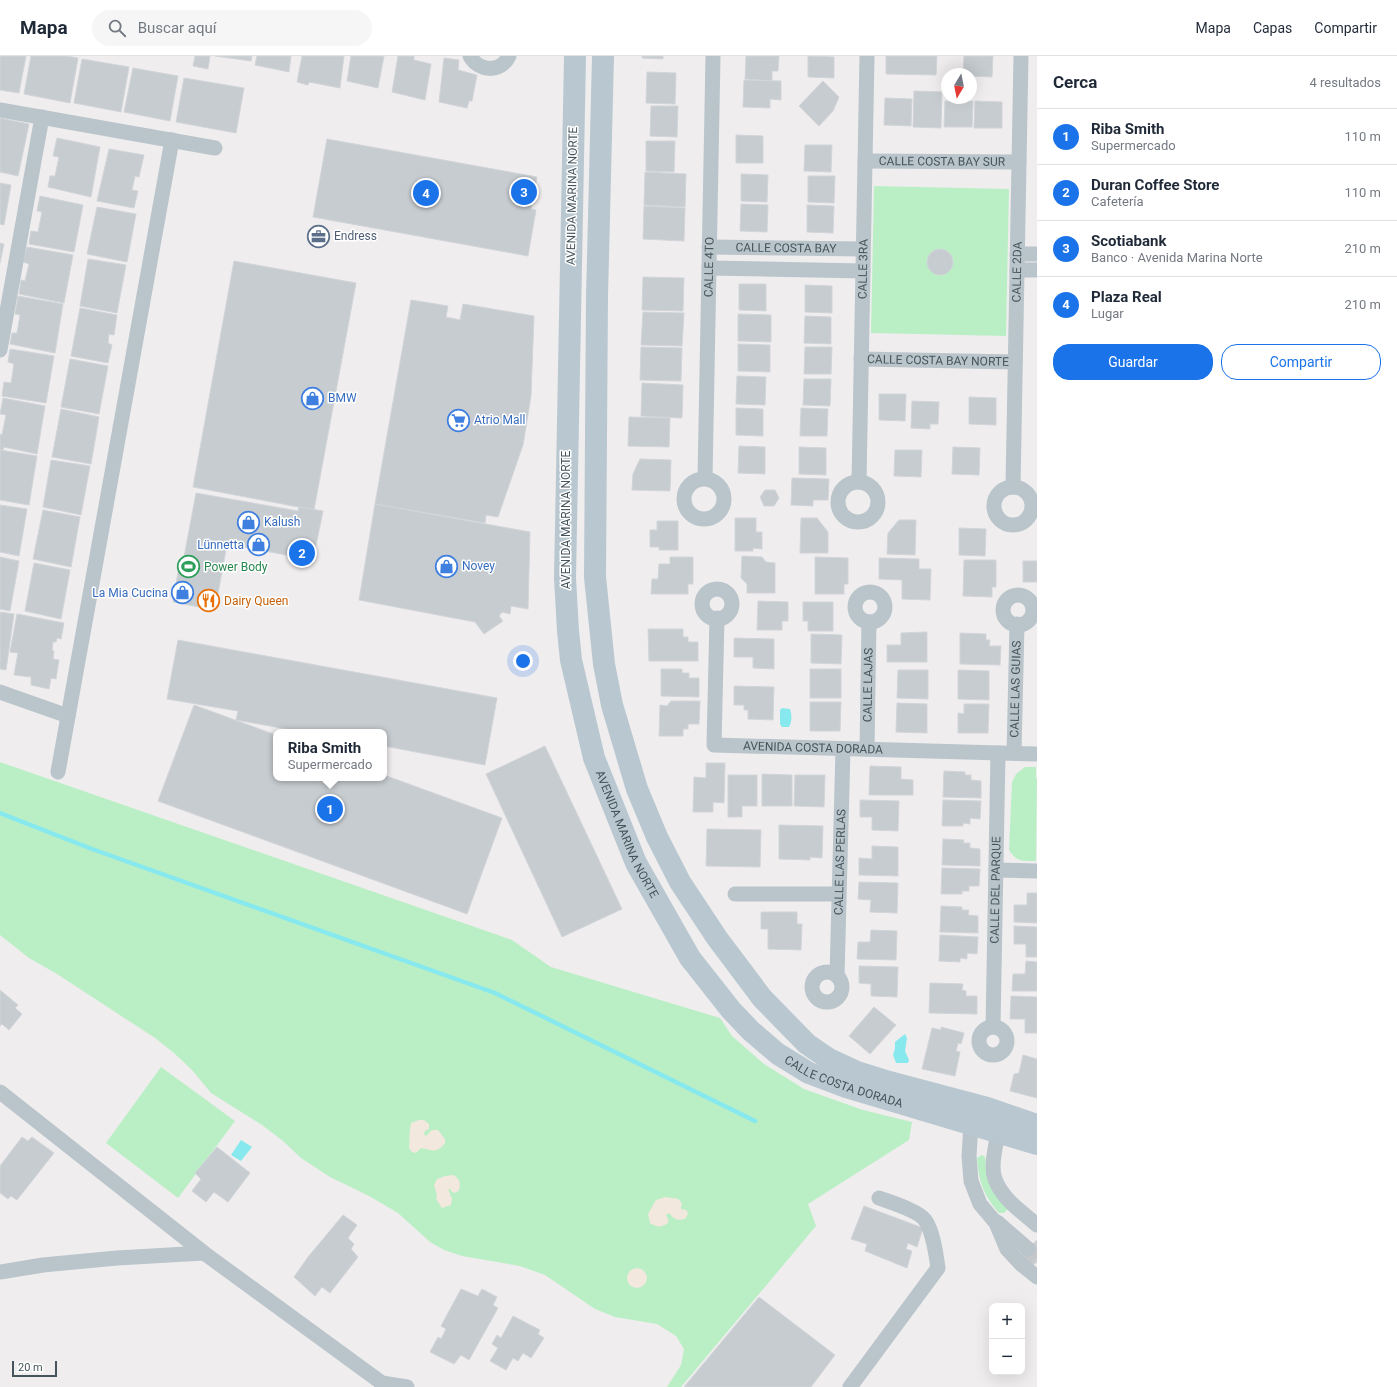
<!DOCTYPE html>
<html lang="es">
<meta charset="utf-8">
<style>
body{margin:0;font-family:Roboto,sans-serif;background:#f6f6f7;color:#1f2937}
.controls{position:absolute;right:12px;bottom:12px;display:grid;overflow:hidden;border-radius:8px;box-shadow:0 4px 16px #0002}
.controls button{width:36px;height:36px;display:grid;place-items:center;padding:0;border:0;border-bottom:1px solid #e0e1e3;background:#fff;color:#1f2937;font:20px sans-serif}
.compass{position:absolute;left:941px;top:12px;width:36px;height:36px;border-radius:50%;background:#fff;box-shadow:0 4px 16px #0002;rotate:190deg}
.scale{position:absolute;left:12px;bottom:10px;width:45px;box-sizing:border-box;padding-left:4px;border:2px solid #45555b;border-top:0;font-size:11px;line-height:14px;white-space:nowrap;color:#45555b;-webkit-text-stroke:3px #fff;paint-order:stroke}
.you{position:absolute;left:523px;top:605px;width:14px;height:14px;margin:-10px;border:3px solid #fff;border-radius:50%;background:#1a73e8;box-shadow:0 0 0 6px #1a73e833}
.badge{display:grid;place-items:center;width:26px;height:26px;border-radius:50%;background:#1a73e8;color:#fff;font-size:13px;font-weight:700}
.pin{position:absolute;translate:-50% -50%;border:2px solid #fff;box-shadow:0 1px 4px #0006}
.popup{position:absolute;left:273px;top:673px;width:114px;height:52px;box-sizing:border-box;display:grid;place-content:center;border-radius:8px;background:#fff;filter:drop-shadow(0 1px 3px #0005);font-size:13px;white-space:nowrap;color:#747a83}
.popup b{font-size:15px;color:#1f2937}
.popup::after{content:'';position:absolute;left:50%;top:100%;margin-left:-8px;border:8px solid transparent;border-top-color:#fff}
.list{margin:0;padding:0;list-style:none}
h2{display:flex;justify-content:space-between;align-items:center;height:52px;margin:0;padding:0 16px;font-size:17px}
h2 small{font-size:13px;font-weight:400;color:#747a83}
.list li{display:grid;grid-template-columns:26px 1fr auto;gap:12px;align-items:center;box-sizing:border-box;height:56px;padding:0 16px;border-top:1px solid #e0e1e3}
.list b{display:block;font-size:15px;white-space:nowrap}
.list p{margin:0;font-size:13px;white-space:nowrap;color:#747a83}
.list em{font-size:13px;font-style:normal;color:#747a83}
.actions{display:flex;gap:8px;padding:12px 16px}
.actions a{flex:1;padding:9px 0;border:1px solid #1a73e8;border-radius:16px;text-align:center;font-size:14px;color:#1a73e8}
.actions .main{background:#1a73e8;color:#fff}
.icon{flex:none;width:22px;height:22px;fill:none;stroke:currentColor;stroke-width:2;stroke-linecap:round;stroke-linejoin:round}
.map{position:relative;flex:none;width:1037px;height:1331px;overflow:hidden}
header{display:flex;align-items:center;gap:24px;box-sizing:border-box;height:56px;padding:0 20px;background:#fff;border-bottom:1px solid #e0e1e3}
header strong{font-size:19px}
nav{display:flex;gap:22px;margin-inline-start:auto;font-size:14px}
.search{width:280px;height:36px;background:#f6f6f7;display:flex;align-items:center;gap:10px;box-sizing:border-box;padding:0 14px;border-radius:22px;color:#747a83;font-size:15px}
main{display:flex}
aside{flex:1;background:#fff}
.map>svg:first-child{display:block}
</style>
<header>
<strong>Mapa</strong>
<div class="search"><svg class="icon" aria-label="search" viewBox="0 0 24 24"><circle cx="10" cy="10" r="6"/><path d="M15 15l6 6"/></svg>Buscar aquí</div>
<nav><a>Mapa</a><a>Capas</a><a>Compartir</a></nav>
</header>
<main>
<div class="map">
<svg width="1037" height="1331" viewBox="0 0 1037 1331">
<rect width="100%" height="100%" fill="#f0edee"/>
<!-- green -->
<g fill="#baefc6">
<path d="M874,130L1009,133L1006,280L871,277Z"/>
<path d="M0,706L512,884L551,911L720,962L732,980L764,1008L804,1033L863,1054L912,1066L909,1084L808,1148L816,1170L681,1331H667L681,1309L684,1293L676,1280L657,1268L615,1261L595,1253L545,1219L520,1210L462,1200L444,1194L430,1186L398,1157L369,1140L330,1121L301,1102L283,1085L262,1069L211,1037L192,1014L174,997L155,982L57,918L29,902L0,879Z"/>
<path d="M1025,711H1036V722L1037,723L1036,805C1023,805 1016,806 1009,794L1012,726L1016,718Z"/>
<path d="M161,1011L235,1065L178,1142L106,1087Z"/>
<path d="M982,1099L985,1101L987,1122L1008,1153L1004,1157H999C983,1138 979,1126 977,1102Z"/>
</g>
<!-- sand -->
<g fill="#f2e8de">
<path d="M419,1064H424L429,1068V1073L425,1075L424,1078L426,1080L432,1074H438L445,1083V1087C437,1098 432,1094 421,1092L416,1097L412,1096L409,1092C410,1083 409,1075 411,1067Z"/>
<path d="M453,1119C460,1123 461,1127 459,1134L456,1137L452,1136L450,1133H448L452,1143L451,1149L442,1152L436,1143L437,1139L434,1129L437,1123L445,1120Z"/>
<path d="M665,1141C672,1143 679,1140 682,1148L681,1151V1153L686,1154L688,1157L686,1162C678,1166 674,1163 669,1157L666,1159L668,1163V1167C661,1172 657,1171 650,1167L648,1158L656,1144Z"/>
<circle cx="637" cy="1222" r="10"/>
</g>
<!-- water -->
<g fill="#87e9ed">
<path d="M782,652L790,653C792,659 792,666 789,671H782L780,668V654Z"/>
<path d="M905,978L907,982L905,995L909,1004L908,1007H896L893,999L895,992V986Z"/>
<path d="M241,1084L252,1091L241,1105L231,1099Z"/>
</g>
<g fill="none" stroke-linecap="round" stroke-linejoin="round">
<!-- stream -->
<path stroke="#87e9ed" stroke-width="4.5" d="M0,757L92,793L495,937L755,1065"/>
</g>
<!-- building -->
<g fill="#c7ccd0" stroke="#d1d5d9">
<path d="M0,0H26L19,37L0,34Z"/>
<path d="M31,0H66L78,2L70,47L24,38Z"/>
<path d="M195,0H210L208,13L193,10Z"/>
<path d="M215,0H252L251,5Z"/>
<path d="M257,0H291L289,16L255,9Z"/>
<path d="M302,0H344L340,32L309,26L308,29L297,26Z"/>
<path d="M351,0H384L378,32L347,25Z"/>
<path d="M398,0H414V4L431,8L425,44L392,36Z"/>
<path d="M642,0H663V3L642,2Z"/>
<path d="M746,0H779L778,15H772V25L745,23Z"/>
<path d="M808,0L834,1V22L808,21Z"/>
<path d="M886,0H937L936,19L886,18Z"/>
<path d="M964,0H993L992,21L971,20V18H963Z"/>
<path d="M444,2L459,4L458,14L477,19L472,45H469L467,52L439,46Z"/>
<path d="M82,3L129,11L121,56L74,47Z"/>
<path d="M133,12L178,20L170,65L124,56Z"/>
<path d="M647,16L676,17L675,48L646,47Z"/>
<path d="M184,22L244,32L236,77L176,66Z"/>
<path d="M744,24L781,25V44L770,43V52L743,51Z"/>
<path d="M823,25L839,41L833,55L819,70L799,50Z"/>
<path d="M914,35L942,36L941,72L913,71Z"/>
<path d="M885,42L912,43L911,70L884,69Z"/>
<path d="M945,45H973L972,71H944Z"/>
<path d="M975,45L1002,46V72H974Z"/>
<path d="M651,50H678L677,81L650,80Z"/>
<path d="M0,62L29,68L18,120L0,116Z"/>
<path d="M736,79L763,80V107H736Z"/>
<path d="M57,82L100,91L91,141L48,131L50,120H55L59,101L53,100Z"/>
<path d="M327,83L537,121L531,153L536,154L528,200L313,161Z"/>
<path d="M646,85H675L674,116L646,115Z"/>
<path d="M805,89H832L831,116L804,115Z"/>
<path d="M109,93L144,99L139,121L135,120L132,134L138,135L134,152L97,145Z"/>
<path d="M645,116L686,118L685,151L644,149Z"/>
<path d="M741,118L768,119L767,146L741,145Z"/>
<path d="M808,120H835L834,147L808,146Z"/>
<path d="M0,127L11,129L4,169L0,168Z"/>
<path d="M40,140L83,149L74,196L29,188L31,175L38,176L42,156L37,155Z"/>
<path d="M741,148L768,149L767,176L740,175Z"/>
<path d="M807,149L834,150L833,177L807,176Z"/>
<path d="M644,150L685,152L684,185L643,183Z"/>
<path d="M97,151L136,158L127,206L87,198Z"/>
<path d="M0,187L4,188L0,207Z"/>
<path d="M27,191L73,199L64,247L19,238L21,224L25,225L29,208L23,206Z"/>
<circle cx="940" cy="206" r="13"/>
<path d="M88,203L126,209L117,257L80,250Z"/>
<path d="M234,205L356,227L314,454L193,431Z"/>
<path d="M643,221L684,222L683,255L642,254Z"/>
<path d="M739,228H766V255L739,254Z"/>
<path d="M805,229L832,230V257L805,256Z"/>
<path d="M18,240L63,248L55,297L10,288L12,277H17L20,259L15,258Z"/>
<path d="M411,244L448,250L446,261L460,264L463,248L534,260L531,340L523,389L498,461L486,459L485,467L375,448Z"/>
<path d="M80,252L117,259L114,279L109,278L108,287L112,289L108,307L71,300Z"/>
<path d="M643,256L684,257L682,290L641,289Z"/>
<path d="M738,258L771,259V286L738,285Z"/>
<path d="M805,260L831,261V288L804,287Z"/>
<path d="M738,288L770,289V316L738,315Z"/>
<path d="M641,291L682,292L681,325L640,324Z"/>
<path d="M805,291H832L831,318H804Z"/>
<path d="M10,293L54,300L46,347L2,340L4,326L11,327L14,308L8,306Z"/>
<path d="M70,303L108,310L99,358L61,351Z"/>
<path d="M737,320L766,321L765,349L736,348Z"/>
<path d="M804,323H831L830,350L803,349Z"/>
<path d="M642,327L683,329L682,362L641,360Z"/>
<path d="M879,338H906L905,365L879,364Z"/>
<path d="M969,341L996,342V369L969,368Z"/>
<path d="M3,342L45,350L37,398L4,391L3,394H0V378L2,379L6,359L0,358Z"/>
<path d="M912,345L939,346L938,368H930V373L911,372Z"/>
<path d="M736,352L763,353V380L736,379Z"/>
<path d="M801,352L828,353L827,380H800Z"/>
<path d="M61,353L99,361L91,408L52,401Z"/>
<path d="M629,361L670,362L669,391L628,390Z"/>
<path d="M739,390L765,391V418L738,417Z"/>
<path d="M799,391L826,392V419L799,418Z"/>
<path d="M953,391L980,392L979,419L952,418Z"/>
<path d="M0,394L37,400L29,449L0,444Z"/>
<path d="M895,394H922L921,421L894,420Z"/>
<path d="M640,403L671,404L670,435L632,434L633,418Z"/>
<path d="M51,404L90,410L81,459L43,451Z"/>
<path d="M792,422L829,423L828,444H813V450L791,449Z"/>
<path d="M765,434H775L779,442L774,450H764L760,441Z"/>
<path d="M196,437L298,455L299,451L323,455L313,504L227,488L215,554L173,546L178,516L181,517Z"/>
<path d="M375,448L530,476L528,553L511,550L510,558L502,556L499,560L503,565L484,578L475,566L359,544Z"/>
<path d="M0,449L27,453L19,500L0,496Z"/>
<path d="M43,454L80,461L71,511L33,503Z"/>
<path d="M735,462H756V476H762V493L753,492V495H735Z"/>
<path d="M801,462H817L828,476V497H800Z"/>
<path d="M899,464H916L915,499L887,498L888,477Z"/>
<path d="M657,465H678V494H659V491H650V474H657Z"/>
<path d="M959,472L986,473L985,500L959,499Z"/>
<path d="M742,500L762,501L766,506L775,507V537H747V528L741,522Z"/>
<path d="M0,501L19,505L10,555L0,553Z"/>
<path d="M670,501H693V528H688V538H651L652,523H658L659,508H670Z"/>
<path d="M815,501L848,502V528H844V538H815Z"/>
<path d="M879,502L919,503V513H931L930,544L902,543V524L879,523Z"/>
<path d="M964,504H996V531H992V541L963,540Z"/>
<rect x="1023" y="505" width="14" height="21"/>
<path d="M34,507L70,514L61,563L25,555Z"/>
<path d="M758,545L788,546V565H782V574H757Z"/>
<path d="M803,546H833V575H808V565H803Z"/>
<path d="M0,556L14,558L6,614L0,613Z"/>
<path d="M17,558L64,567L61,583L57,582L56,586H53L52,594L54,595L53,603L59,604L56,623L51,622L49,633L31,629V621L14,619L18,597L10,596Z"/>
<path d="M648,573H683V581H688V586H698V605H649Z"/>
<path d="M927,576V606H887V589H901V577Z"/>
<path d="M960,577L986,578V584H990L989,590H1001L1000,609L960,608Z"/>
<path d="M811,578L842,579L841,608L811,607Z"/>
<path d="M734,582L774,583V613L753,612V601H734Z"/>
<path d="M178,584L497,642L485,709L384,690V676H304L236,664L238,655L167,643Z"/>
<path d="M661,613H682V617H689V622H699V641L661,640Z"/>
<rect x="810" y="613" width="31" height="29"/>
<path d="M898,614H928V643L897,642Z"/>
<path d="M958,614L989,615V644L958,643Z"/>
<path d="M734,630L774,631L773,664L748,663V654H744V649H734Z"/>
<path d="M671,645H700L699,668H688V673H683V680H659L660,649L667,650Z"/>
<path d="M810,646H841L840,675H810Z"/>
<path d="M897,647L927,648V677L896,676Z"/>
<path d="M964,648H989L988,677H958V657L964,658Z"/>
<path d="M194,649L276,679V722H384V719L502,762L467,858L158,745Z"/>
<path d="M545,690L622,853L562,881L486,718Z"/>
<path d="M706,707H725L724,747L713,746V756H693L694,721L706,722Z"/>
<path d="M870,710L901,711V723L913,724V739H869Z"/>
<path d="M944,715L965,716V719H971V724L981,725V742L943,741Z"/>
<path d="M762,718L792,719V750H762Z"/>
<path d="M728,719H757V750H742V761H728Z"/>
<path d="M795,719H825L824,751L794,750Z"/>
<path d="M860,744L899,745L898,775L872,774V761H860Z"/>
<path d="M943,744L981,745L980,763L970,762V768L963,767V770H942Z"/>
<path d="M779,769L823,770L822,802L810,801V804L779,803Z"/>
<path d="M707,773L761,774L760,811L706,810Z"/>
<path d="M943,783L964,784L963,787H970V792L980,793V810L942,809Z"/>
<path d="M872,790L898,791V820L859,819V802L872,803Z"/>
<path d="M942,812L980,813L979,830H969V835H962V838H941Z"/>
<path d="M859,826L898,827L897,857L870,856L871,844L858,843Z"/>
<path d="M1027,837H1037V867L1014,866V849H1027Z"/>
<path d="M941,850L962,851V854H969L968,859L978,860V877L940,876Z"/>
<path d="M761,856H797V868H802L801,894L768,893V873H761Z"/>
<path d="M1014,870L1037,871V901H1026V888H1014Z"/>
<path d="M871,874L897,875L896,904L857,903L858,886H870Z"/>
<path d="M940,879L978,881L977,898L967,897V903L960,902V906L939,905Z"/>
<path d="M1026,905L1037,906V935H1012L1013,918H1025Z"/>
<path d="M859,910L898,911L897,941L871,940V928L859,927Z"/>
<path d="M930,927L963,928L962,934L966,935V940H977V958L929,957Z"/>
<path d="M0,934L18,949L15,952L22,958L9,974L2,968L0,970Z"/>
<path d="M1011,940L1037,941V977H1025V963H1010Z"/>
<path d="M874,951L896,969L870,998L849,980Z"/>
<path d="M941,971L964,977L961,988L958,987L956,995L960,996L955,1020L922,1013L932,972L941,974Z"/>
<path d="M1023,999L1037,1003V1042L1010,1035L1014,1018L1019,1017Z"/>
<path d="M22,1081L28,1085L32,1081L54,1097L17,1144L11,1140L8,1143L0,1137V1110Z"/>
<path d="M217,1091L250,1117L228,1146L214,1136L206,1146L192,1135L201,1123L195,1117Z"/>
<path d="M864,1150L923,1172L917,1191L908,1187L906,1193L912,1195L907,1212L865,1195L867,1188L851,1183Z"/>
<path d="M343,1159L357,1169L348,1182L354,1188L351,1193L358,1201L330,1237L322,1231L315,1240L294,1221L308,1201Z"/>
<path d="M1037,1184V1206L1032,1210L1021,1199Z"/>
<path d="M461,1233L478,1240L482,1233L497,1241L493,1249L498,1252L469,1304L461,1299L454,1308L430,1296L438,1281L441,1283L446,1273L441,1270Z"/>
<path d="M759,1241L835,1299L811,1331H684Z"/>
<path d="M513,1260L540,1274L538,1278L544,1282L531,1302L523,1297L518,1305L513,1302L506,1314L490,1305L498,1292L492,1288L497,1279L501,1282Z"/>
</g>
<g fill="none" stroke-linecap="round" stroke-linejoin="round">
<!-- street-tunnel -->
<path stroke="#c5c7c9" stroke-width="15" stroke-dasharray="15 8" stroke-linecap="butt" d="M1028,1193L1037,1202"/>
<!-- street -->
<g stroke="#b9c5cb" stroke-width="15">
<path d="M470,0C479,16 501,17 509,0"/>
<path d="M0,54L215,92"/>
<path id="s1" d="M865,105L1019,106"/>
<path id="s2" d="M709,191L863,193"/>
<path d="M1017,198H1037"/>
<path d="M709,212L863,215"/>
<path d="M1017,214H1037"/>
<path d="M0,294L42,61"/>
<path id="s3" d="M861,303L1015,306"/>
<path id="s4" d="M705,422L713,0"/>
<circle cx="704" cy="443" r="20"/>
<path id="s5" d="M859,426L867,0"/>
<circle cx="858" cy="446" r="20"/>
<circle cx="1013" cy="450" r="19"/>
<path id="s6" d="M1013,431L1021,0"/>
<circle cx="717" cy="548" r="15"/>
<circle cx="870" cy="551" r="15"/>
<circle cx="1018" cy="554" r="15"/>
<path id="s7" d="M717,562L714,689L1037,698"/>
<path d="M0,636L68,660"/>
<path id="s8" d="M867,693L869,566"/>
<path id="s9" d="M1014,697L1017,568"/>
<path d="M58,716L172,84"/>
<path d="M996,814L1037,815"/>
<path d="M735,838H838"/>
<circle cx="827" cy="931" r="15"/>
<path id="s10" d="M837,920L843,693"/>
<circle cx="993" cy="985" r="14"/>
<path id="s11" d="M993,971L998,697"/>
<path d="M0,1036L204,1197L382,1327L407,1331"/>
<path d="M971,1069L969,1100L971,1125L980,1148L996,1167L1007,1193L1022,1209L1037,1221"/>
<path d="M998,1076C996,1090 990,1110 995,1123C1002,1143 1022,1156 1037,1169"/>
<path d="M997,1166L1028,1193"/>
<path d="M0,1216L43,1209L117,1202L204,1197"/>
<path d="M850,1331L938,1212C936,1198 933,1175 925,1164C919,1155 890,1146 879,1142"/>
</g>
<!-- secondary -->
<g stroke="#b9c8d0" stroke-width="22">
<path id="s12" d="M575,0L565,522L568,575L571,604L594,702L636,807L690,902L731,954L751,975L778,998L809,1017L846,1031L1037,1088"/>
<path d="M603,0L597,241L595,521L604,608L612,649L637,733L657,781L680,826L717,882L762,942L807,988L829,1003L857,1016L889,1026L987,1052L1037,1069"/>
</g>
</g>
<!-- icons -->
<defs>
<symbol id="office-ring" viewBox="-11 -11 22 22"><circle r="9.5" fill="#fff" stroke="#5c6f8a" stroke-width="1.5"/><path d="M-6-3h4V-5.5h4V-3h4V5H-6ZM-1-4.5V-3h2v-1.5ZM-6 0V1H6V0Z" fill="#5c6f8a"/></symbol>
<symbol id="shop-ring" viewBox="-11 -11 22 22"><circle r="9.5" fill="#fff" stroke="#3f7fe0" stroke-width="1.5"/><path d="M-5-2.5h2.3a2.7 3.5 0 0 1 5.4 0H5L5.5 6h-11ZM-1.5-2.5h3a1.5 2.3 0 0 0-3 0Z" fill="#3f7fe0"/></symbol>
<symbol id="supermarket-ring" viewBox="-11 -11 22 22"><circle r="9.5" fill="#fff" stroke="#3f7fe0" stroke-width="1.5"/><path d="M-6-5.5h2.5l.6 2H6L4.5 2H-2.5L-4.4-4H-6ZM-1.5 3.2a1.3 1.3 0 1 0 .1 0ZM3 3.2a1.3 1.3 0 1 0 .1 0Z" fill="#3f7fe0"/></symbol>
<symbol id="stadium-ring" viewBox="-11 -11 22 22"><circle r="9.5" fill="#fff" stroke="#2e9e5b" stroke-width="1.5"/><path d="M0-5a6.5 5 0 1 0 0 10a6.5 5 0 1 0 0-10ZM-3.5-1.8h7v3.6h-7Z" fill="#2e9e5b"/></symbol>
<symbol id="restaurant-ring" viewBox="-11 -11 22 22"><circle r="9.5" fill="#fff" stroke="#e8710a" stroke-width="1.5"/><path d="M-5-6h1v4h1v-4h1v4h1v-4h1v5L-1.5 .5V6h-2V.5L-5-1ZM5-6V6H3V1.5H1.5Q1.5-4 5-6Z" fill="#e8710a"/></symbol>
</defs>
<g fill-rule="evenodd">
<use href="#office-ring" x="306" y="168" width="25" height="25"/>
<use href="#shop-ring" x="300" y="330" width="25" height="25"/>
<use href="#supermarket-ring" x="446" y="352" width="25" height="25"/>
<use href="#shop-ring" x="236" y="454" width="25" height="25"/>
<use href="#shop-ring" x="246" y="476" width="25" height="25"/>
<use href="#shop-ring" x="434" y="498" width="25" height="25"/>
<use href="#stadium-ring" x="176" y="498" width="25" height="25"/>
<use href="#shop-ring" x="170" y="524" width="25" height="25"/>
<use href="#restaurant-ring" x="196" y="532" width="25" height="25"/>
</g>
<g text-anchor="middle" stroke-width="3" stroke-linejoin="round" paint-order="stroke">
<!-- street labels -->
<g font-size="12" fill="#45555b" stroke="#fff">
<text dy="4" stroke="none"><textPath href="#s1" startOffset="77">CALLE COSTA BAY SUR</textPath></text>
<text transform="translate(572 140) rotate(-89)" y="4">AVENIDA MARINA NORTE</text>
<text dy="4" stroke="none"><textPath href="#s2" startOffset="77">CALLE COSTA BAY</textPath></text>
<text dy="4" stroke="none"><textPath href="#s4" startOffset="211">CALLE 4TO</textPath></text>
<text dy="4" stroke="none"><textPath href="#s5" startOffset="213">CALLE 3RA</textPath></text>
<text dy="4" stroke="none"><textPath href="#s6" startOffset="215">CALLE 2DA</textPath></text>
<text dy="4" stroke="none"><textPath href="#s3" startOffset="77">CALLE COSTA BAY NORTE</textPath></text>
<text transform="translate(566 464) rotate(-90)" y="4">AVENIDA MARINA NORTE</text>
<text dy="4" stroke="none"><textPath href="#s8" startOffset="64">CALLE LAJAS</textPath></text>
<text dy="4" stroke="none"><textPath href="#s9" startOffset="64">CALLE LAS GUIAS</textPath></text>
<text dy="4" stroke="none"><textPath href="#s7" startOffset="226">AVENIDA COSTA DORADA</textPath></text>
<text dy="4" stroke="none"><textPath href="#s12" startOffset="788">AVENIDA MARINA NORTE</textPath></text>
<text dy="4" stroke="none"><textPath href="#s10" startOffset="114">CALLE LAS PERLAS</textPath></text>
<text dy="4" stroke="none"><textPath href="#s11" startOffset="137">CALLE DEL PARQUE</textPath></text>
<text dy="4" stroke="none"><textPath href="#s12" startOffset="1130">CALLE COSTA DORADA</textPath></text>
</g>
<!-- service labels -->
<g font-size="12" fill="#4e5e75" stroke="#fff" text-anchor="start">
<text x="334" y="184">Endress</text>
</g>
<!-- shop labels -->
<g font-size="12" fill="#366cbe" stroke="#fff" text-anchor="start">
<text x="328" y="346">BMW</text>
<text x="474" y="368">Atrio Mall</text>
<text x="264" y="470">Kalush</text>
<text x="244" y="493" text-anchor="end">Lünnetta</text>
<text x="462" y="514">Novey</text>
<text x="168" y="541" text-anchor="end">La Mia Cucina</text>
</g>
<!-- leisure labels -->
<g font-size="12" fill="#27864d" stroke="#fff" text-anchor="start">
<text x="204" y="515">Power Body</text>
</g>
<!-- food labels -->
<g font-size="12" fill="#c56008" stroke="#fff" text-anchor="start">
<text x="224" y="549">Dairy Queen</text>
</g>
</g>
</svg>
<div class="controls">
<button>+</button>
<button>−</button>
</div>
<svg class="compass" viewBox="-18 -18 36 36"><path d="M0-13l5 13h-10z" fill="#e53935"/><path d="M0 13l5-13h-10z" fill="#747a83"/></svg>
<div class="scale">20 m</div>
<div class="you"></div>
<div class="pin badge" style="left:330px;top:753px">1</div>
<div class="popup"><b>Riba Smith</b>Supermercado</div>
<div class="pin badge" style="left:302px;top:497px">2</div>
<div class="pin badge" style="left:524px;top:136px">3</div>
<div class="pin badge" style="left:426px;top:137px">4</div>
</div>
<aside>
<h2>Cerca<small>4 resultados</small></h2>
<ul class="list">
<li><span class="badge">1</span><div><b>Riba Smith</b><p>Supermercado</p></div><em>110 m</em></li>
<li><span class="badge">2</span><div><b>Duran Coffee Store</b><p>Cafetería</p></div><em>110 m</em></li>
<li><span class="badge">3</span><div><b>Scotiabank</b><p>Banco · Avenida Marina Norte</p></div><em>210 m</em></li>
<li><span class="badge">4</span><div><b>Plaza Real</b><p>Lugar</p></div><em>210 m</em></li>
</ul>
<div class="actions"><a class="main">Guardar</a><a>Compartir</a></div>
</aside>
</main>
